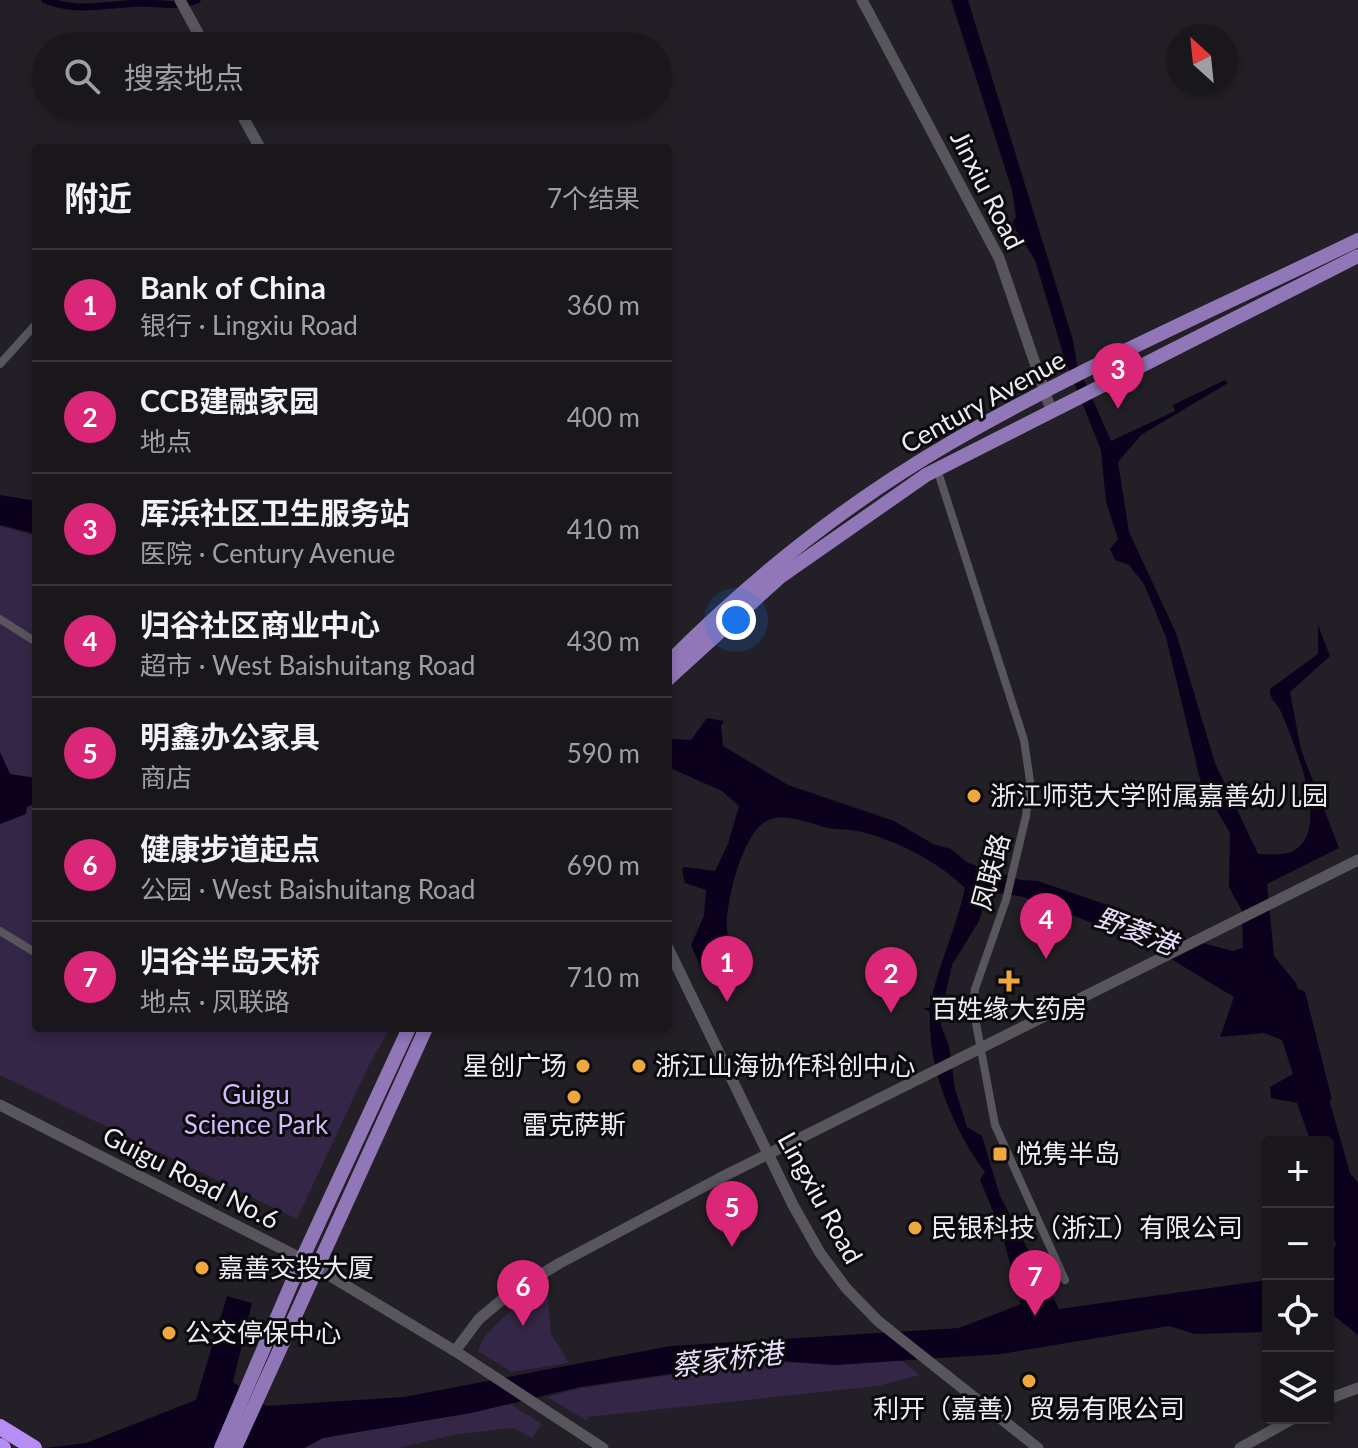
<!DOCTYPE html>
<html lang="zh">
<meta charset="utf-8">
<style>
body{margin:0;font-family:Lato,"Noto Sans SC",sans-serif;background:#232025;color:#f1f3f6}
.controls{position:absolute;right:24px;bottom:24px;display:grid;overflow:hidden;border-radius:8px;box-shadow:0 4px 12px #0003}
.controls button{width:72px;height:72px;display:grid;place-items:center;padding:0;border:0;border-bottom:2px solid #38363b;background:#1a171c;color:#f1f3f6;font:40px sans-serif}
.compass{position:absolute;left:1166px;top:24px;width:72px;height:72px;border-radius:50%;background:#1a171c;box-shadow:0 4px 12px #0003;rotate:333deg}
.you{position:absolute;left:736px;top:620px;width:28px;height:28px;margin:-20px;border:6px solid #fff;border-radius:50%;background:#1a73e8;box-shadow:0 0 0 12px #1a73e833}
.badge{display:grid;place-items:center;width:52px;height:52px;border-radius:50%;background:#db2777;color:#fff;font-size:26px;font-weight:700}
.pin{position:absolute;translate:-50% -66px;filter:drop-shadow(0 2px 4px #0008)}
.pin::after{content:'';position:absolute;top:42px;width:28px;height:24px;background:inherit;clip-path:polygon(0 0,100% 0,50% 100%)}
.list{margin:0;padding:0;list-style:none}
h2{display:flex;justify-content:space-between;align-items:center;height:104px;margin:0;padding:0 32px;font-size:34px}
h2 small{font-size:26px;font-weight:400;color:#9f9fa3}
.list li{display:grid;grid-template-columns:52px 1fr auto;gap:24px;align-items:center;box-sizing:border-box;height:112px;padding:0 32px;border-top:2px solid #38363b}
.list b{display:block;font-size:30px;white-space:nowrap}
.list p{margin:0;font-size:26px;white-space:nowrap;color:#9f9fa3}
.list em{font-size:26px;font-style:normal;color:#9f9fa3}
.icon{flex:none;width:44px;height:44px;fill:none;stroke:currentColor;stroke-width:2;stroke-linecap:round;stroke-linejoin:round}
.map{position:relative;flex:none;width:1358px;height:1448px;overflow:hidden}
.search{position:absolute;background:#1a171c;box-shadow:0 4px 12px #0003;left:32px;top:32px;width:640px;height:88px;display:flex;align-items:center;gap:20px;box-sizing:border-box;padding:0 28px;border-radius:44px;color:#9f9fa3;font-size:30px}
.panel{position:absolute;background:#1a171c;box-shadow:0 4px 12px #0003;left:32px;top:144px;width:640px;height:888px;border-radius:8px}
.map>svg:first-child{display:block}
</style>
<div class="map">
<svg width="1358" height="1448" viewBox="0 0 1358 1448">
<rect width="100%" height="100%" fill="#221f26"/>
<!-- green -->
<g fill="#332646">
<path d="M0,526L36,536V1028H390L369,1065L297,1219L0,1075Z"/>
<path d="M547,1284L551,1334L569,1363L511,1372L478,1351C483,1328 528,1297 547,1284Z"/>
<path d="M901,1360L920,1375L878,1386L587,1417L589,1422L547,1397L581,1388L767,1361L835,1365Z"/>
<path d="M510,1404L542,1424L532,1438L513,1428L453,1435L399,1448H305L323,1438Z"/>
</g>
<!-- water -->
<g fill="#0c011c">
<path d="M951,0H968L1073,340L1077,364L1111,441L1175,411L1173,405L1225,380L1228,383L1141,435L1118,462L1129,532L1176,633L1215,763L1258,854C1269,854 1285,856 1295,850C1331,828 1294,744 1282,714C1278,703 1270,702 1270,689L1318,654V625L1330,656L1290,692L1301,750L1339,848L1267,884L1274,956L1296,983L1350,1173L1358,1183V1335L1328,1311V1250L1336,1246L1328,1209V1142H1311L1297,1103L1271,1098L1270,1087L1293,1074L1282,1040L1264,1033L1220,1037L1234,997L1143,942L1024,897L998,893L985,901L979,921L952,965L942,1009L941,1025L949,1046L955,1089L967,1127L982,1136L1000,1196L1059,1309L1268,1280V1332L1195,1334L1169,1326L1001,1354L835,1365L767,1360L580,1387L471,1413L323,1438L304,1448H46L86,1443L196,1400L227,1296L252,1303L233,1382L266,1406L404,1397L670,1346L959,1328L1021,1304L1001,1230L980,1180L985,1172C953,1129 927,1067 930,1012L923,1008H929C938,966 956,929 965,888C939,862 894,839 858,831C848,829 838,830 828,828C809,823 780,810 763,823C741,840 725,904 727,930C728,938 733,944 733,953L704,975L691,945L704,916L706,890L685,883L682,870L684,867L715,871L728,844L739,806L722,791L668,767V739L691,740L707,718L724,721L721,726L723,746L788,785L894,821L933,844L951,849L968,863L1021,880L1038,881L1116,908L1145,928L1233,951L1243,948L1242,911L1229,887L1230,833L1201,783L1166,637L1144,584L1129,565L1115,560L1110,549L1118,539L1106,502L1101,450L1065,360L1035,260L1012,224L1016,217L1012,190Z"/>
<path d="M0,495L36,501V534L0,525Z"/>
<path d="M0,752L10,774L36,778V803L27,807L26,814L0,824Z"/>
</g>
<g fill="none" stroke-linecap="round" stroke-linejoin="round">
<!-- canal -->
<g stroke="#0c011c" stroke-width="7">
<path d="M45,0C77,13 107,4 140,3C161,3 177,8 197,0"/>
<path d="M1290,990L1302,994L1328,1098"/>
</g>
<!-- minor -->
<g stroke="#58555d" stroke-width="8">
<path d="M0,364L36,324"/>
<path d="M937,469L1024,740L1030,781L1026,816L1006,900L975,989L973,1007L995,1125L1065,1280"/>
<path d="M0,619L36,642"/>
<path d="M0,931L36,953"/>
</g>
<!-- tertiary -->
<g stroke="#58555d" stroke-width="11">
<path d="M180,0L205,46"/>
<path d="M862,0L999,258L1051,410"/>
<path d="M237,106L260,148"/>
<path d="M668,948L793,1205L820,1253L846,1288L878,1321L1038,1448"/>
<path d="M0,1105L302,1259L455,1351L603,1448"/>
<path d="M455,1351L479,1319L510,1293L560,1263L722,1177L1358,860"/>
<path d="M1328,1399L1358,1388"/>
<path d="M1240,1448L1294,1418"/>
</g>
<!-- primary -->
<g stroke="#9177b8" stroke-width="14">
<path d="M668,663C752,578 847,503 950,443C1081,367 1222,306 1358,240"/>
<path d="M668,679L780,577L926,475L1358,256"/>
<path d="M221,1448L302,1259L409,1028"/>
<path d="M235,1448L426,1028"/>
</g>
<!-- motorway -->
<g stroke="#b78df5" stroke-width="16">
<path d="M0,1427L34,1448"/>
<path d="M0,1446L3,1448"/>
</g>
</g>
<!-- markers -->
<g fill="#efa73e" stroke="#0b0a0d" stroke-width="3">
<circle cx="974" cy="796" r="8"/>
<path d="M1005 969h8v8h8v8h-8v8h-8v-8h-8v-8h8z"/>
<circle cx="583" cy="1066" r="8"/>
<circle cx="639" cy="1066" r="8"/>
<circle cx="574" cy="1097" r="8"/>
<rect x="992" y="1146" width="16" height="16" rx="4"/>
<circle cx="915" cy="1228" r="8"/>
<circle cx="202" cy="1268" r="8"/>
<circle cx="169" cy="1333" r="8"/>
<circle cx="1029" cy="1381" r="8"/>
</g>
<g text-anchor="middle" stroke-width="6" stroke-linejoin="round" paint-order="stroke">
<!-- street labels -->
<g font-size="26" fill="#eeedf2" stroke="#0b0a0d">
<text transform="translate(987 190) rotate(63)" y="9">Jinxiu Road</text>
<text transform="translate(983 402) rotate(-29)" y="9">Century Avenue</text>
<text transform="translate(991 872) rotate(-75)" y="9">凤联路</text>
<text transform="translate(191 1178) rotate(27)" y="9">Guigu Road No.6</text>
<text transform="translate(820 1198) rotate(61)" y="9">Lingxiu Road</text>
</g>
<!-- poi labels -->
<g font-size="26" fill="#eeedf2" stroke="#0b0a0d" text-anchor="start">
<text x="990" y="805">浙江师范大学附属嘉善幼儿园</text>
<text x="1009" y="1018" text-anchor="middle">百姓缘大药房</text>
<text x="567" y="1075" text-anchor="end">星创广场</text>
<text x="655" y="1075">浙江山海协作科创中心</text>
<text x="574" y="1134" text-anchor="middle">雷克萨斯</text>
<text x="1016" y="1163">悦隽半岛</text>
<text x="931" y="1237">民银科技（浙江）有限公司</text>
<text x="218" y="1277">嘉善交投大厦</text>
<text x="185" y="1342">公交停保中心</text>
<text x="1029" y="1418" text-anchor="middle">利开（嘉善）贸易有限公司</text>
</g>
<!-- park labels -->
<g font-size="26" fill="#d3bbfd" stroke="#0b0a0d">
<text x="256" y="1104">Guigu<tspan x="256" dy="30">Science Park</tspan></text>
</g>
<!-- water labels -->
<g font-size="28" font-style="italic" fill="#e8defa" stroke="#0b0a0d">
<text transform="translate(1136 931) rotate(21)" y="10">野菱港</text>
<text transform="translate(727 1359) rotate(-7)" y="10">蔡家桥港</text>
</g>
</g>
</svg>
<div class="controls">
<button>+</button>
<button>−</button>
<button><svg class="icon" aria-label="locate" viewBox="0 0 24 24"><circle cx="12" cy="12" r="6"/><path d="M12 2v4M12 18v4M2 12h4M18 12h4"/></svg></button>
<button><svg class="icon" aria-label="layers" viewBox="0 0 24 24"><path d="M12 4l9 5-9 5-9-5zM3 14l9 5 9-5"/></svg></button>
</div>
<svg class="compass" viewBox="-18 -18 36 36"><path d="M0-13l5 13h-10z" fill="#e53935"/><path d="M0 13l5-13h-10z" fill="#9f9fa3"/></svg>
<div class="you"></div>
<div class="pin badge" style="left:727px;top:1002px">1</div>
<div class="pin badge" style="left:891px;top:1013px">2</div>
<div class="pin badge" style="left:1118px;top:409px">3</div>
<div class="pin badge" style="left:1046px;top:959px">4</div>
<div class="pin badge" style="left:732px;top:1247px">5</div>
<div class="pin badge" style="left:523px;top:1326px">6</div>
<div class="pin badge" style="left:1035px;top:1316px">7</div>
<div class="search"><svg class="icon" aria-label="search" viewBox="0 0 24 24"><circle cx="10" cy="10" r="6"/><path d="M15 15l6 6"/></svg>搜索地点</div>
<section class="panel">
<h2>附近<small>7个结果</small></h2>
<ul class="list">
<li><span class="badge">1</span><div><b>Bank of China</b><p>银行 · Lingxiu Road</p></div><em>360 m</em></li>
<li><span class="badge">2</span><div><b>CCB建融家园</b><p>地点</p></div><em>400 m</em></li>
<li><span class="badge">3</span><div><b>厍浜社区卫生服务站</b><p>医院 · Century Avenue</p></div><em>410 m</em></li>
<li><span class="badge">4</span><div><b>归谷社区商业中心</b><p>超市 · West Baishuitang Road</p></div><em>430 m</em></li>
<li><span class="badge">5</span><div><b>明鑫办公家具</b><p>商店</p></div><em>590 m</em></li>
<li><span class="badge">6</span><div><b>健康步道起点</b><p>公园 · West Baishuitang Road</p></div><em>690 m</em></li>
<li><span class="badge">7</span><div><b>归谷半岛天桥</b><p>地点 · 凤联路</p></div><em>710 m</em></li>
</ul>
</section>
</div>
